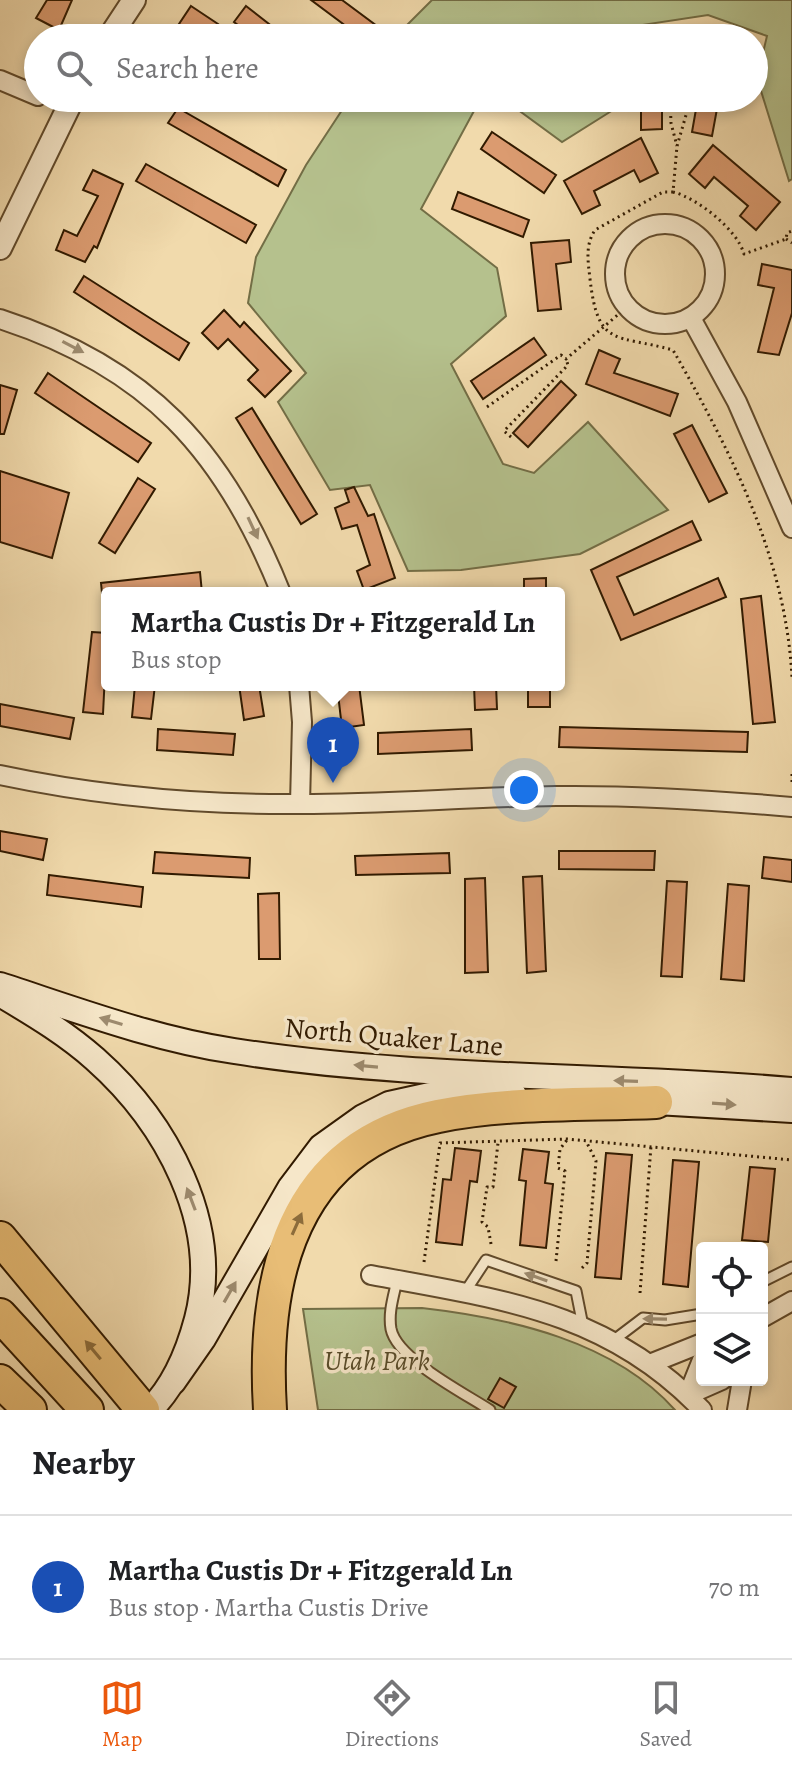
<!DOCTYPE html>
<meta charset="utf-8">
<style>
body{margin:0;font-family:Alegreya,serif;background:#f6f6f6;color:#202124}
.controls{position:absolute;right:24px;bottom:24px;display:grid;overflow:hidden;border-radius:8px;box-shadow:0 4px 12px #0003}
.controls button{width:72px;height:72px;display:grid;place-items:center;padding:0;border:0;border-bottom:2px solid #e0e0e0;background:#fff;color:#202124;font:40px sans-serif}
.you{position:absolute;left:524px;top:790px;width:28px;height:28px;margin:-20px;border:6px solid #fff;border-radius:50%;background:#1a73e8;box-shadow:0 0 0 12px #1a73e833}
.badge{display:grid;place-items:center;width:52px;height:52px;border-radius:50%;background:#ea580c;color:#fff;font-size:26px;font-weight:700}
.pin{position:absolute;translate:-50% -66px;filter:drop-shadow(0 2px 4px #0008)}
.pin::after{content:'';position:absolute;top:42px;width:28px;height:24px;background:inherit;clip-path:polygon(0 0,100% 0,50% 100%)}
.popup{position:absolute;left:101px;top:587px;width:464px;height:104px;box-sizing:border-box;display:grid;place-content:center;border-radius:8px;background:#fff;filter:drop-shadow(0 2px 6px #0005);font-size:26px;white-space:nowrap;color:#757577}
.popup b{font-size:30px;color:#202124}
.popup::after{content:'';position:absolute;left:50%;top:100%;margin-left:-16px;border:16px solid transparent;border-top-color:#fff}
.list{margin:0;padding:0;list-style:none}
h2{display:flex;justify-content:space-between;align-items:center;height:104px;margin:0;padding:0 32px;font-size:34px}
h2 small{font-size:26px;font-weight:400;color:#757577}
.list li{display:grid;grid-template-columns:52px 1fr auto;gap:24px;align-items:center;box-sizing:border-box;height:144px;padding:0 32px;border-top:2px solid #e0e0e0}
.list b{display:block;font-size:30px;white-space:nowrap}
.list p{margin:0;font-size:26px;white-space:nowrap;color:#757577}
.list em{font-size:26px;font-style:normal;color:#757577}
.icon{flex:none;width:44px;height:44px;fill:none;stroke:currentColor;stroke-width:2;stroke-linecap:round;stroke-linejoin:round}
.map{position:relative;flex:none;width:792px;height:1410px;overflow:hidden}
.search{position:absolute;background:#fff;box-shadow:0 4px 12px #0003;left:24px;right:24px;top:24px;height:88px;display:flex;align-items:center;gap:20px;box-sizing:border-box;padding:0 28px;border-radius:44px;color:#757577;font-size:30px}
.sheet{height:248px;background:#fff}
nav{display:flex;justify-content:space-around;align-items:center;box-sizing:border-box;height:112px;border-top:2px solid #e0e0e0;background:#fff;font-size:22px;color:#757577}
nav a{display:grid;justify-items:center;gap:4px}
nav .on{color:#ea580c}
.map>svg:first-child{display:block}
</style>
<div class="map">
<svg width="792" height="1410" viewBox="0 0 792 1410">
<rect width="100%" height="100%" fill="#f1daac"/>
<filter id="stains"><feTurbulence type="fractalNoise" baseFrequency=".0025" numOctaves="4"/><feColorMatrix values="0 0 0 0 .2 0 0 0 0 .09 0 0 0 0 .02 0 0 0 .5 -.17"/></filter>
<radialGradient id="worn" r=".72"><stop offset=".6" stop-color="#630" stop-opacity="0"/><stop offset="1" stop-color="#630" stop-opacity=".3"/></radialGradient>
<!-- green -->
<g fill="#b5c18d" stroke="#736e46" stroke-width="2">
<path d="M432,0H792V179L789,181L757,78L767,36L708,15L622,28L621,38H394Z"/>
<path d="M350,98H481L421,209L497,268L506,316L451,364L503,464L534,473L588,422L668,510L580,554L461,570L408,571L370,485L330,490L278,402L306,373L248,303L256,257L306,165Z"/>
<path d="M502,98H614L613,110L562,142Z"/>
<path d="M422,1308C510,1318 614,1341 675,1410H318L303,1309Z"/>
</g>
<!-- building -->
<g fill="#db9b70" stroke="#311a00" stroke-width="2">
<path d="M47,0H72L59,30L36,18Z"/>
<path d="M311,0H342L381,29L374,38H362Z"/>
<path d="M191,6L218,24L209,38H188L192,32L179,24Z"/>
<path d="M246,6L287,38H255L234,22Z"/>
<path d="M641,98H662V129L641,130Z"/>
<path d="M698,98H719L712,136L692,132Z"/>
<path d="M178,108L286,170L278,186L168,123Z"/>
<path d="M492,132L556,175L544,193L481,149Z"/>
<path d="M641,138L658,173L640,182L634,170L594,191L600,205L582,214L564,181Z"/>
<path d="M713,145L780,202L756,230L740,216L748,206L714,177L705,188L689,174Z"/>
<path d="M146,164L256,225L246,243L136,181Z"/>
<path d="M93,170L123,184L97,248L94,246L85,262L56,250L64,230L77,236L98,196L83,190Z"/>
<path d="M458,192L529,220L523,237L452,209Z"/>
<path d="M569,240L571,262L556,264L561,309L538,311L531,243Z"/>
<path d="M762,264L792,270V313L779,355L758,352L774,288L758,285Z"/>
<path d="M84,276L189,343L179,360L74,292Z"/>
<path d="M224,310L240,327L244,322L291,371L265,397L248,380L258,370L228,339L218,349L202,333Z"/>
<path d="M534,338L546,355L483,399L471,381Z"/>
<path d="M599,350L620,359L614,373L678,394L670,416L586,384Z"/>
<path d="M48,373L151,443L138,462L35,393Z"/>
<path d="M561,381L576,395L528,447L513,433Z"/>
<path d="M0,385L17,390L4,434H0Z"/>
<path d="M252,408L317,514L301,524L236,418Z"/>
<path d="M692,425L727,493L709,502L674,434Z"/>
<path d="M0,471L69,493L52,558L0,542Z"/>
<path d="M138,478L155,489L115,553L99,543Z"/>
<path d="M354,487L368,516L374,514L395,578L364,590L357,571L370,565L357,525L342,529L335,508L349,502L345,490Z"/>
<path d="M692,521L701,540L617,577L634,615L718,578L726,597L621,640L591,570Z"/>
<path d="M200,572L202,593H102L101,583Z"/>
<path d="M546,578V593H524V579Z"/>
<path d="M761,596L775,722L753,724L741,599Z"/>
<path d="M92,632L107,633L103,714L83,712Z"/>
<path d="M135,685H155L151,719L132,717Z"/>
<path d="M239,685H259L264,716L244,720Z"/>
<path d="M337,685H359L364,725L342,728Z"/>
<path d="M474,685H496L497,709L475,710Z"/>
<rect x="528" y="685" width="22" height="22"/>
<path d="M0,704L74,718L70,739L0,726Z"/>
<path d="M560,727L748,732L747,752L559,747Z"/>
<path d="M158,729L235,734L233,755L157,750Z"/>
<path d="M471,729L472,750L378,754V733Z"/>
<path d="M0,831L47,839L43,860L0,851Z"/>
<path d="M559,851H655L654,870L559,869Z"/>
<path d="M155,852L250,858L249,878L153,873Z"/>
<path d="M449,853L450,873L356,875L355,856Z"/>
<path d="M764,857L792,860V882L762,878Z"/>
<path d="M49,875L143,887L141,907L47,895Z"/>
<path d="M542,876L546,971L527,973L523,877Z"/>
<path d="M485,878L488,972L465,973V879Z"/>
<path d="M667,881L687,882L682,977L661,976Z"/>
<path d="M728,884L749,886L744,981L721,979Z"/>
<path d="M279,893L280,959H259L258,894Z"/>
<path d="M455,1148L481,1151L477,1182L470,1181L462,1245L436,1242L443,1179L451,1180Z"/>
<path d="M523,1149L549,1152L545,1183L553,1184L546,1248L520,1245L526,1181L519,1180Z"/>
<path d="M606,1153L632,1155L621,1279L595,1277Z"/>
<path d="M673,1160L699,1162L688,1287L663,1284Z"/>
<path d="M750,1167L775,1169L768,1242L742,1240Z"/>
<path d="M500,1378L516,1387L504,1408L488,1399Z"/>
</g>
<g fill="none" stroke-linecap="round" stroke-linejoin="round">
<defs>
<g id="service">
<path d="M397,1280C394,1295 388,1312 391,1329C397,1359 464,1393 490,1410"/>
<path d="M762,1282L792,1267"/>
<path d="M465,1292L486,1260L576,1291L583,1326"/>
<path d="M614,1340L643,1318L665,1320L702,1314"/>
</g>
<g id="minor">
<path d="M0,80L38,96"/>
<circle cx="665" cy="274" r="50"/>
<path d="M691,318L737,402L792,528"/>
<path d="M0,319C148,367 224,450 281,593"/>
<path d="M299,685L302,722L300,804"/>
<path d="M0,775C99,796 200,805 301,804C386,804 471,797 556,796C635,795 713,800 792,807"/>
<path d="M371,1275C499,1299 608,1311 702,1410"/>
<path d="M762,1318L792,1301"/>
<path d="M652,1363L702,1343"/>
<path d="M688,1395L702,1360"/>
<path d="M688,1395L722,1380"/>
<path d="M737,1410L742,1380"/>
</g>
<g id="tertiary">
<path d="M109,38L134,0"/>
<path d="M0,248L73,98"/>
</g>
<g id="secondary">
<path d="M0,985C77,1010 154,1039 234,1051C419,1080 606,1074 792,1090"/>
<path d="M5,997C37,1016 68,1035 95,1059C166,1122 222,1223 197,1319C188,1353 175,1385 150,1410"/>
<path d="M639,1101L792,1110"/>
<path d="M173,1382L203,1339L290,1188L321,1147L363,1117L389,1104L430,1095H514"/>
</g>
<g id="motorway">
<path d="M0,1238L143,1410"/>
<path d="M0,1315L87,1410"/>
<path d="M0,1381L30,1410"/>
<path d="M270,1410C262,1280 290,1146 438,1116C509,1102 584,1105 656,1102"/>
</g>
</defs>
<!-- service casing -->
<use href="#service" stroke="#614a2b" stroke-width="13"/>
<!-- minor casing -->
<use href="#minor" stroke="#614a2b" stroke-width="22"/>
<!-- tertiary casing -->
<use href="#tertiary" stroke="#614a2b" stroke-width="26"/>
<!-- secondary casing -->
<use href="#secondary" stroke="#311a00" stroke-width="28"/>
<!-- motorway casing -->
<use href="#motorway" stroke="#311a00" stroke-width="36"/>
<!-- path -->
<g stroke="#311a00" stroke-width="3" stroke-dasharray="2 4" stroke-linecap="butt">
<path d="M670,98L671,123L677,146"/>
<path d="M691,98L677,146L673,192H663L595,230C585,245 588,261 590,279C598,348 615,334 673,350C731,452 786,558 792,678"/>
<path d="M673,192C697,198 737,229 744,254L786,239L787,233L792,231"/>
<path d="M786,239L792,243"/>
<path d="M487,407L561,355L566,359L627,307"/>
<path d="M511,437L504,431L568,365L566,359"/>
<path d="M792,774V784"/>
<path d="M491,1244L488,1227L482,1222L487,1187H493L498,1143"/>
<path d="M556,1261L565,1171L558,1168L560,1149L567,1140"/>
<path d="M424,1262L440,1143L567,1139L792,1160"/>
<path d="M582,1268L587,1263L596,1161L586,1141"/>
<path d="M640,1293L651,1146"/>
</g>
<!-- service -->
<use href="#service" stroke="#f6e7c9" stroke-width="9"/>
<!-- minor -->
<use href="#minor" stroke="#f6e7c9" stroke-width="18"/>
<!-- tertiary -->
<use href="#tertiary" stroke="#f6e7c9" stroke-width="22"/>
<!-- secondary -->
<use href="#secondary" stroke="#f6e7c9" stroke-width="24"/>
<!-- motorway -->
<use href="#motorway" stroke="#e8bd76" stroke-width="32"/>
</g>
<!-- one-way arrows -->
<defs><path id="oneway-solid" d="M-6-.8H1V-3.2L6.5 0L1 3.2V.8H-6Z" transform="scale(2)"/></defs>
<g fill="#9d8b6f">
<use href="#oneway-solid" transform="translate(73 347) rotate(28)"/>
<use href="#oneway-solid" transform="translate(253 528) rotate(65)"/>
<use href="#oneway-solid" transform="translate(111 1021) rotate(-163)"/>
<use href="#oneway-solid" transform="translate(366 1066) rotate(-175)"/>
<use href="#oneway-solid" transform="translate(626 1081) rotate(-178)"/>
<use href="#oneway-solid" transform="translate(724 1104) rotate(4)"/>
<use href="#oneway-solid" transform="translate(191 1199) rotate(-111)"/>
<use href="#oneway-solid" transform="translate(536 1277) rotate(-161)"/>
<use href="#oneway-solid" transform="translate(230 1292) rotate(-60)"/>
<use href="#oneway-solid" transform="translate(655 1319) rotate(-179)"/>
</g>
<g fill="#8c6c3b">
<use href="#oneway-solid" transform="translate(297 1224) rotate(-66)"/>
<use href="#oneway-solid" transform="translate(93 1350) rotate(-130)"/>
</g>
<g text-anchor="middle" stroke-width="7" stroke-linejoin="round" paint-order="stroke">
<!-- street labels -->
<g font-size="28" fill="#311a00" stroke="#f6e7c9">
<text transform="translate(394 1036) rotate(5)" y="10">North Quaker Lane</text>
</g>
<!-- park labels -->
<g font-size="28" font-style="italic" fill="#594c2a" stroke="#f6e7c9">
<text x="377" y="1370">Utah Park</text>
</g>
</g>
<rect width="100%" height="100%" filter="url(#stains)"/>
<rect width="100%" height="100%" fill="url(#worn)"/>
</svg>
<div class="controls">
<button><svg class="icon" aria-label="locate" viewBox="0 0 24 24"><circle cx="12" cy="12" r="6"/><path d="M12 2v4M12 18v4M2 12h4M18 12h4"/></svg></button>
<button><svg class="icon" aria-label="layers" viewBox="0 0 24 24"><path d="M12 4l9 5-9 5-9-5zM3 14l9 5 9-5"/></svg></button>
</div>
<div class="you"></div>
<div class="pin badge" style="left:333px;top:783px;background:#1a4fb4">1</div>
<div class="popup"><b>Martha Custis Dr + Fitzgerald Ln</b>Bus stop</div>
<div class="search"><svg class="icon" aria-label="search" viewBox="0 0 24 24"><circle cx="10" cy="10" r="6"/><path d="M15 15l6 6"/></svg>Search here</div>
</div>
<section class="sheet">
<h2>Nearby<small></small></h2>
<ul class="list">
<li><span class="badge" style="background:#1a4fb4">1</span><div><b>Martha Custis Dr + Fitzgerald Ln</b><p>Bus stop · Martha Custis Drive</p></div><em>70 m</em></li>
</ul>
</section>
<nav>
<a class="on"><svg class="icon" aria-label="map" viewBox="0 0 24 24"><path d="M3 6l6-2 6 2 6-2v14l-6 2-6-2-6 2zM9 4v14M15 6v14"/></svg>Map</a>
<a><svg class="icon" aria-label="directions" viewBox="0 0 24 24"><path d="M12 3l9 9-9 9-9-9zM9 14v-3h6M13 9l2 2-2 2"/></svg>Directions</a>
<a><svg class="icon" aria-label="saved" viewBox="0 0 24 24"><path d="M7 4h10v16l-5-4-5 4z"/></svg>Saved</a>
</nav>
